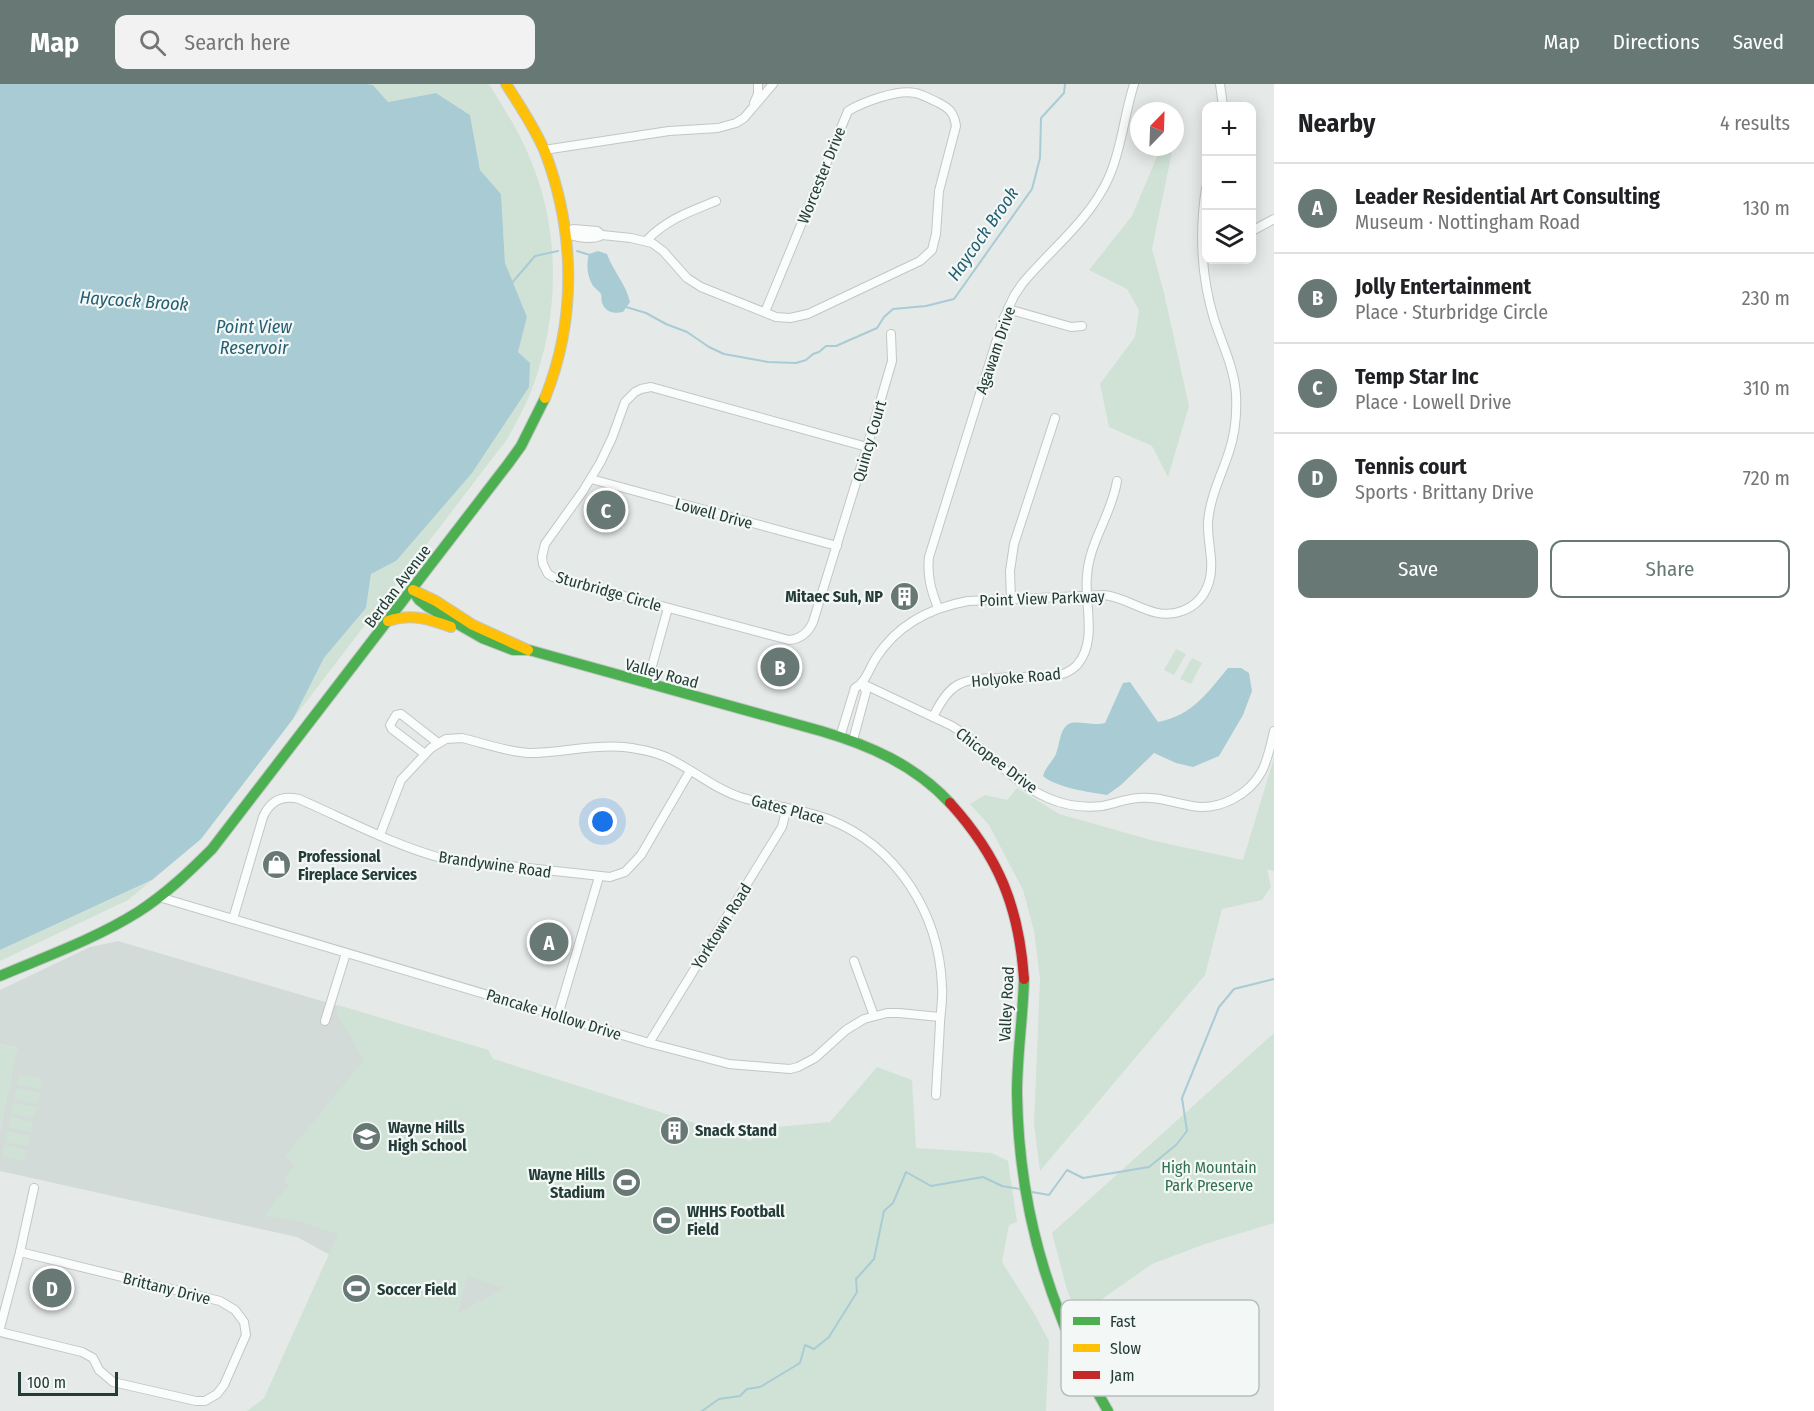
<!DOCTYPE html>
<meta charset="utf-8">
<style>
body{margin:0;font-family:"Fira Sans Condensed",sans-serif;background:#f2f2f2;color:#202124}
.controls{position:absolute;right:18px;top:18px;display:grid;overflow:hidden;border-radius:12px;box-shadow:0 3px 15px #0003}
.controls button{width:54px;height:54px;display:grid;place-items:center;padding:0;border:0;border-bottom:2px solid #e0e0e0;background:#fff;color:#202124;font:30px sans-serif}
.compass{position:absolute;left:1130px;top:18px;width:54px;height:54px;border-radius:50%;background:#fff;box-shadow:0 3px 15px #0003;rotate:23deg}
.scale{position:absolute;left:18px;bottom:15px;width:100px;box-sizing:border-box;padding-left:6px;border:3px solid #243c37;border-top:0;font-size:16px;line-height:21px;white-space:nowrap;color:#243c37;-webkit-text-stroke:4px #f3f8f6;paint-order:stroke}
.you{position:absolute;left:603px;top:738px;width:21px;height:21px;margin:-15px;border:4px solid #fff;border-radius:50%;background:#1a73e8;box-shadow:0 0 0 9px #1a73e833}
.badge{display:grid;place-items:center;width:39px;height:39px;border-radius:50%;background:#687975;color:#fff;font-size:20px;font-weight:700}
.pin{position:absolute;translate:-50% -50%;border:3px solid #fff;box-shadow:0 2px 6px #0006}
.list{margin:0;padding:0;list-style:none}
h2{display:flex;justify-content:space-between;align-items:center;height:78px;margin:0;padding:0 24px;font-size:26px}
h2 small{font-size:20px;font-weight:400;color:#757577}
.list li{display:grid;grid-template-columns:39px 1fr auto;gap:18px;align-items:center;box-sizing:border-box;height:90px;padding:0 24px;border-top:2px solid #e0e0e0}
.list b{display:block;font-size:22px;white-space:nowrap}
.list p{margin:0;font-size:20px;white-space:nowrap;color:#757577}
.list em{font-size:20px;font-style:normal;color:#757577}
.actions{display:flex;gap:12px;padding:18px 24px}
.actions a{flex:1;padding:14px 0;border:2px solid #687975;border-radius:12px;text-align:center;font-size:21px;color:#687975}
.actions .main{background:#687975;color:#fff}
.icon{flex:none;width:33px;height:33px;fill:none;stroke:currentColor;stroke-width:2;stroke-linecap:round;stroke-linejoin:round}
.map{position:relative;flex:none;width:1274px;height:1327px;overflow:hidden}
header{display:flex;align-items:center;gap:36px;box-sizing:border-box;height:84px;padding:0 30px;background:#687975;color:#fff}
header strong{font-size:28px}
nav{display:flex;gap:33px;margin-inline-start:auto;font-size:21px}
.search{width:420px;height:54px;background:#f2f2f2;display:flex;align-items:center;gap:15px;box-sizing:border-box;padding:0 21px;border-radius:12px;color:#757577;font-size:22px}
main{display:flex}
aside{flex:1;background:#fff}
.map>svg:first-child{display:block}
</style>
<header>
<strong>Map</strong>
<div class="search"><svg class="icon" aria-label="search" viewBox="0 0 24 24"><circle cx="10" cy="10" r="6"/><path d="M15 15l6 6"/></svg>Search here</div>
<nav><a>Map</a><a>Directions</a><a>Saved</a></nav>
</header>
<main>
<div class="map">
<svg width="1274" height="1327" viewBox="0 0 1274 1327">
<rect width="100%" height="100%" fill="#e5eae8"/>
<!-- built -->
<path fill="#d3dbd8" d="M118,857L488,966L493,975L803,1074L457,1230H303L330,1171L297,1153L0,1087V1047L17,964L0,960V906L90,863Z"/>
<!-- green -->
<g fill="#d0e2d6" fill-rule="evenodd">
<path d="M367,0H489C503,23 519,47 529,72C561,145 560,231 532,305C526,322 516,338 508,354L293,635L324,574L366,524L371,490L396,477L518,268L527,233L505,180L501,110L480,86L470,31L436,9L388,18L373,1Z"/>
<path d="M1161,63H1173L1152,165L1164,209L1189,322L1168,393L1152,362L1109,343L1100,300L1135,253L1139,226L1127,205L1089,186L1132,132Z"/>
<path d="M1176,565L1186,570L1174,591L1164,586Z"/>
<path d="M1192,574L1202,579L1191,600L1180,595Z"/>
<path d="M1274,674V787L1267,785L1271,803L1262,816L1222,825L1205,891L1040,1087L1034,1040L1040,895L1034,847L1023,806L989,741L970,720L985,711L1007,716L1017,704L1059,730L1155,757L1243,776Z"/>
<path d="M151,797L128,816L0,877V866Z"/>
<path d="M338,921L488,966L493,975L751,1057L754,1045L830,1038L877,983L912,996L916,1064L992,1069L1008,1077L1017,1138L1009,1141L1002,1178L1034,1229L1049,1257L1046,1327H247L264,1314L338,1150L302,1138L264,1132L289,1101L284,1096L295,1081L285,1073L364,976L336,928ZM467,1192L505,1204L458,1229Z"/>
<path d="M1274,949V1139L1205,1160L1152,1180L1078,1232L1067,1206L1052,1149Z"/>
<path d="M0,960L17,964L0,1047Z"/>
<path d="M19,990L43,995L40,1005L17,1000Z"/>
<path d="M16,1004L40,1009L37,1020L14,1015Z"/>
<path d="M13,1019L37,1023L34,1034L11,1029Z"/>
<path d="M10,1033L33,1038L31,1048L8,1043Z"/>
<path d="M7,1047L30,1052L28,1062L5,1058Z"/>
<path d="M4,1061L27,1066L25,1077L2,1072Z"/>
<path d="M48,1184L66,1189L57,1224L39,1220Z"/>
</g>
<!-- water -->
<g fill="#a9cbd4">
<path d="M0,0H367L373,1L388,18L436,9L470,31L480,86L501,110L505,179L527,233L518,268L530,279L529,303L472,389L396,477L371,490L366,524L324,574L293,635L201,755L152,796L0,866Z"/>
<path d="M598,167L607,170C613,187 626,200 630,218L623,228C615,230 606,229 602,219C601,216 602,213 601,210C600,208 595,204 594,203C587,193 586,181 589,170Z"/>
<path d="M1228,584H1241L1249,589L1252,607L1243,631L1219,672L1193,683L1176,679L1154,669L1121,701L1107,711C1089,708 1057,704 1043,692C1045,684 1051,679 1055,672C1060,663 1059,642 1071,639C1082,637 1094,642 1105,639L1123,599L1130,598L1158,638C1193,631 1207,609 1228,584Z"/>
</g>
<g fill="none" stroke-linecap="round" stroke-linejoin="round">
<!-- stream -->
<g stroke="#a9cbd4" stroke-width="2">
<path d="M577,167L590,171"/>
<path d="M511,200L535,172L558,167"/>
<path d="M626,223L646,229L666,240L687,248L709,263L724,270L768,278L796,279L806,276L813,270L819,268L826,262H836L877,244L884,233L893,225L926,222L954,215L1032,105L1040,74L1041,34L1064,9L1065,0"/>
<path d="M1032,1108L1049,1111L1067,1086L1083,1094L1149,1083L1176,1061L1187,1047L1182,1014L1219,923L1234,905L1274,895"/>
<path d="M702,1327L719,1315L740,1312L747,1305L760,1303L800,1279L805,1261L814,1265L829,1253L857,1208L856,1195L874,1175L884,1127L893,1119L906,1088L931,1102L983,1093L1002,1102L1020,1105"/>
</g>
<defs>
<g id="street">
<path d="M1220,0L1223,22"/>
<path d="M754,19L758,10V0"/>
<path d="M544,66L669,47L718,44L736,39L744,34L773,0"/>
<path d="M573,145L597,147L602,151C592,157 576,153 566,150Z"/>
<path d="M1252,147L1274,135"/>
<path d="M602,151L631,154L652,159L663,167L687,194L701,203L776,233L790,234L808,230L920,177L932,166L936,150L939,107L956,42C954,28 949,24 937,18C930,15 922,10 915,9C898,5 863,18 848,27L765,228"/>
<path d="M646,157C667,135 689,128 716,117"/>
<path d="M1008,225L1071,243L1082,242"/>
<path d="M867,363L651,303L641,305L635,308L625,318L612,354L600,379L583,407L545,460L542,473L543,480L548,490L553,493L789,556C801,555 808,549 813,538L867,363L892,277L891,250"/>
<path d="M591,395L837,462"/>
<path d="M1011,515L1010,487L1014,460L1055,334"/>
<path d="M938,524C931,506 927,492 929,473L1003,236L1014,212L1022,200C1051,165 1090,136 1109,93C1122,64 1124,31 1134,0"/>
<path d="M647,600L668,524"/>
<path d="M863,600L952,642L964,650C988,670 1019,702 1048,714C1064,721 1084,724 1102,722C1114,720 1125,715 1138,714C1157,712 1173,719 1192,722C1219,727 1249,711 1262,687C1268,675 1271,660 1274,647"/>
<path d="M933,633C950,598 961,595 998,594C1013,593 1028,593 1044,592C1057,592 1067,591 1077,581C1098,557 1084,520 1087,492C1089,458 1112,430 1117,397"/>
<path d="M840,653L855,604C866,598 869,585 876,574C897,541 929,524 968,517L1104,511C1132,514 1153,538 1182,527C1196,522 1205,511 1209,498C1215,479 1207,458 1208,438C1210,413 1221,392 1229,368C1235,350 1237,329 1236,310C1234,283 1222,260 1214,235C1201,192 1199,149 1206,104"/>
<path d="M853,656L866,608L863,600"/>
<path d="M425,670L392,645L390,641L396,631L401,630L438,659"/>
<path d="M380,751L401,696L431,664L446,655L462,654C483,659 507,668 529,669C561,669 592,660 624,663C640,665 658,668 672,676C696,688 715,705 740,713C769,722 800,724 828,735C897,762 939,829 942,902C943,914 941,926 940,938C939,963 937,987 936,1011"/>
<path d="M159,813L649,959L729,980L790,985L798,983L815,974L846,946L864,935L887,929H899L940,933"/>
<path d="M233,835L263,733C270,717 282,711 299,715C347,736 395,762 445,775L610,793L625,788L641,771L690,687"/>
<path d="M854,877L874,932"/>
<path d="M558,931L599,793"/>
<path d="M325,937L346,869"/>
<path d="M649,959L782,743L785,731L784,723"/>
<path d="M0,1244L20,1168L34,1104"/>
<path d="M0,1248L82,1268L93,1274L99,1286L113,1298L196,1317H205L217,1310L224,1301L246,1251L244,1238L235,1226L220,1217L20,1168"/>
</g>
<g id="fast">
<path d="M412,506L419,516L428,523L482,554L513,566H529L821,647C869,661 915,681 950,719"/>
<path d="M0,892C47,872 95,855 138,828C166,810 189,788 212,765L508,380L521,362L545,314"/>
<path d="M1024,895C1023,933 1017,971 1017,1009C1018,1085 1033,1163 1061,1233C1073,1266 1091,1297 1108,1327"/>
</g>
<g id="slow">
<path d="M506,0C520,22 535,44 545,68C575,147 577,235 545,314"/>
<path d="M413,506L436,517L473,541L528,566"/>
<path d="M388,537C411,529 429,535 451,543"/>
</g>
<path id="jam" d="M950,719C999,773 1019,823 1024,895"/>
</defs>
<!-- street casing -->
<use href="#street" stroke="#c2c7c5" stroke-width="10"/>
<!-- fast casing -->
<use href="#fast" stroke="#c1c7c5" stroke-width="12"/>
<!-- slow casing -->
<use href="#slow" stroke="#c1c7c5" stroke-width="12"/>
<!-- jam casing -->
<use href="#jam" stroke="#c1c7c5" stroke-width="12"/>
<!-- street -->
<use href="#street" stroke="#fbfcfc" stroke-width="8"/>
<!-- fast -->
<use href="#fast" stroke="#4caf50" stroke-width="10"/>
<!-- slow -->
<use href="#slow" stroke="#ffc107" stroke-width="10"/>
<!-- jam -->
<use href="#jam" stroke="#c62828" stroke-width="10"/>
</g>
<!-- icons -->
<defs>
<symbol id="building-disc" viewBox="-11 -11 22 22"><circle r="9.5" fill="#687975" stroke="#f3f8f6"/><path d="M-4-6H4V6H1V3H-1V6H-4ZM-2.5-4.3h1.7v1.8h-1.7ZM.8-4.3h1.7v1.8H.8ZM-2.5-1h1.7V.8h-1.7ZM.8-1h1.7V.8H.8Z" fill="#fff"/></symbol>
<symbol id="shop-disc" viewBox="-11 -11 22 22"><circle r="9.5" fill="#687975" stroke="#f3f8f6"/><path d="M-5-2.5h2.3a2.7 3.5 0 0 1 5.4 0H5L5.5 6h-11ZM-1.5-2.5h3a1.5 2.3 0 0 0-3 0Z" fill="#fff"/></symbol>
<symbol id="school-disc" viewBox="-11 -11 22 22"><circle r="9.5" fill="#687975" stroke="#f3f8f6"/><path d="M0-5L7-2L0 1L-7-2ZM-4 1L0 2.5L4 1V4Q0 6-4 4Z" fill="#fff"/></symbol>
<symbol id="stadium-disc" viewBox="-11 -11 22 22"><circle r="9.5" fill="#687975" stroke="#f3f8f6"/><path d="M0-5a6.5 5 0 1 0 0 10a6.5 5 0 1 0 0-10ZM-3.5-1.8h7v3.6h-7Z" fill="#fff"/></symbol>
</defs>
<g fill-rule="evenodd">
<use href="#building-disc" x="888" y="496" width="33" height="33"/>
<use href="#shop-disc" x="260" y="764" width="33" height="33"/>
<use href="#building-disc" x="658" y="1030" width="33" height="33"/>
<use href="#school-disc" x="350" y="1036" width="33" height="33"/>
<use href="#stadium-disc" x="610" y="1082" width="33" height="33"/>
<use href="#stadium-disc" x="650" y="1120" width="33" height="33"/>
<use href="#stadium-disc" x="340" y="1188" width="33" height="33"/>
</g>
<g text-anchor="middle" stroke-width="4.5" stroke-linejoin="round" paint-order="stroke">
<!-- street labels -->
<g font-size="16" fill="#243c37" stroke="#f3f8f6">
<text transform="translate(821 91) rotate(-68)" y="6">Worcester Drive</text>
<text transform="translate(995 266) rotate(-71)" y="6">Agawam Drive</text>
<text transform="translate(869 357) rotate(-74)" y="6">Quincy Court</text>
<text transform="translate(714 429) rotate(15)" y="6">Lowell Drive</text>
<text transform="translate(397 502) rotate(-53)" y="6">Berdan Avenue</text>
<text transform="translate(609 507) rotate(16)" y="6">Sturbridge Circle</text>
<text transform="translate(1042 514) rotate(-2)" y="6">Point View Parkway</text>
<text transform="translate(662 589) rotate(15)" y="6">Valley Road</text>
<text transform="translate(1016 593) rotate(-5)" y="6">Holyoke Road</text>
<text transform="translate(997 676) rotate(37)" y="6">Chicopee Drive</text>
<text transform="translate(788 725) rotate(15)" y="6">Gates Place</text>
<text transform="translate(495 780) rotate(8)" y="6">Brandywine Road</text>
<text transform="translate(721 842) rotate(-58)" y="6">Yorktown Road</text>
<text transform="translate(1006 920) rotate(-87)" y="6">Valley Road</text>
<text transform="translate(554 930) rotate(17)" y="6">Pancake Hollow Drive</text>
<text transform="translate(167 1204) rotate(14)" y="6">Brittany Drive</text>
</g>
<!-- poi labels -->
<g font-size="16" font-weight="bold" fill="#243c37" stroke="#f3f8f6" text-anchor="start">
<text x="883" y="518" text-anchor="end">Mitaec Suh, NP</text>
<text x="298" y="778">Professional<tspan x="298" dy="18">Fireplace Services</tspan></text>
<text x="388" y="1049">Wayne Hills<tspan x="388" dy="18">High School</tspan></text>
<text x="695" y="1052">Snack Stand</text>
<text x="605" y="1096" text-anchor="end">Wayne Hills<tspan x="605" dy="18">Stadium</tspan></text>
<text x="687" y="1133">WHHS Football<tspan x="687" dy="18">Field</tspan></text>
<text x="377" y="1211">Soccer Field</text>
</g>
<!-- park labels -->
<g font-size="16" fill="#316f4e" stroke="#f3f8f6">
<text x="1209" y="1089">High Mountain<tspan x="1209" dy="18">Park Preserve</tspan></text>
</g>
<!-- water labels -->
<g font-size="18" font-style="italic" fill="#235f73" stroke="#f3f8f6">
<text transform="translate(983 150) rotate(-55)" y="6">Haycock Brook</text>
<text transform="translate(134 217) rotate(4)" y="6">Haycock Brook</text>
<text x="254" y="249">Point View<tspan x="254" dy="21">Reservoir</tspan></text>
</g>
</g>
<!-- legend -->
<rect x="1061" y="1216" width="198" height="96" rx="9" fill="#f3f8f6" stroke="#b5c0bd" stroke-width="1.5"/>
<rect x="1073" y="1233" width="27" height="8" fill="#4caf50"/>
<rect x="1073" y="1260" width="27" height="8" fill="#ffc107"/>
<rect x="1073" y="1287" width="27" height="8" fill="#c62828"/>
<g font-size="16" fill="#243c37">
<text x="1110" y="1243">Fast</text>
<text x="1110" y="1270">Slow</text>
<text x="1110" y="1297">Jam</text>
</g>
</svg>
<div class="controls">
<button>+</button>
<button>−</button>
<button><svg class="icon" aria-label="layers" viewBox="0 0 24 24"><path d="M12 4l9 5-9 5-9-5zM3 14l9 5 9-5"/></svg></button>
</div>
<svg class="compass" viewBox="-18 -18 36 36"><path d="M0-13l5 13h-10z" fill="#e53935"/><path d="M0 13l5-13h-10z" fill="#757577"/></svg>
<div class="scale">100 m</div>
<div class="you"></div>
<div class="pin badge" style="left:549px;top:858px">A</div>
<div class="pin badge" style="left:780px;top:583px">B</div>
<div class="pin badge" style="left:606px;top:426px">C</div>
<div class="pin badge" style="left:52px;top:1204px">D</div>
</div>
<aside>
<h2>Nearby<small>4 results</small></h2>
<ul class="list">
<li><span class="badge">A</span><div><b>Leader Residential Art Consulting</b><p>Museum · Nottingham Road</p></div><em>130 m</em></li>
<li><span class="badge">B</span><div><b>Jolly Entertainment</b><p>Place · Sturbridge Circle</p></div><em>230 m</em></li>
<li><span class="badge">C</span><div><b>Temp Star Inc</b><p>Place · Lowell Drive</p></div><em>310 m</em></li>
<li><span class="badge">D</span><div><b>Tennis court</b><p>Sports · Brittany Drive</p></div><em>720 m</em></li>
</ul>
<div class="actions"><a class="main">Save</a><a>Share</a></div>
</aside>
</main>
